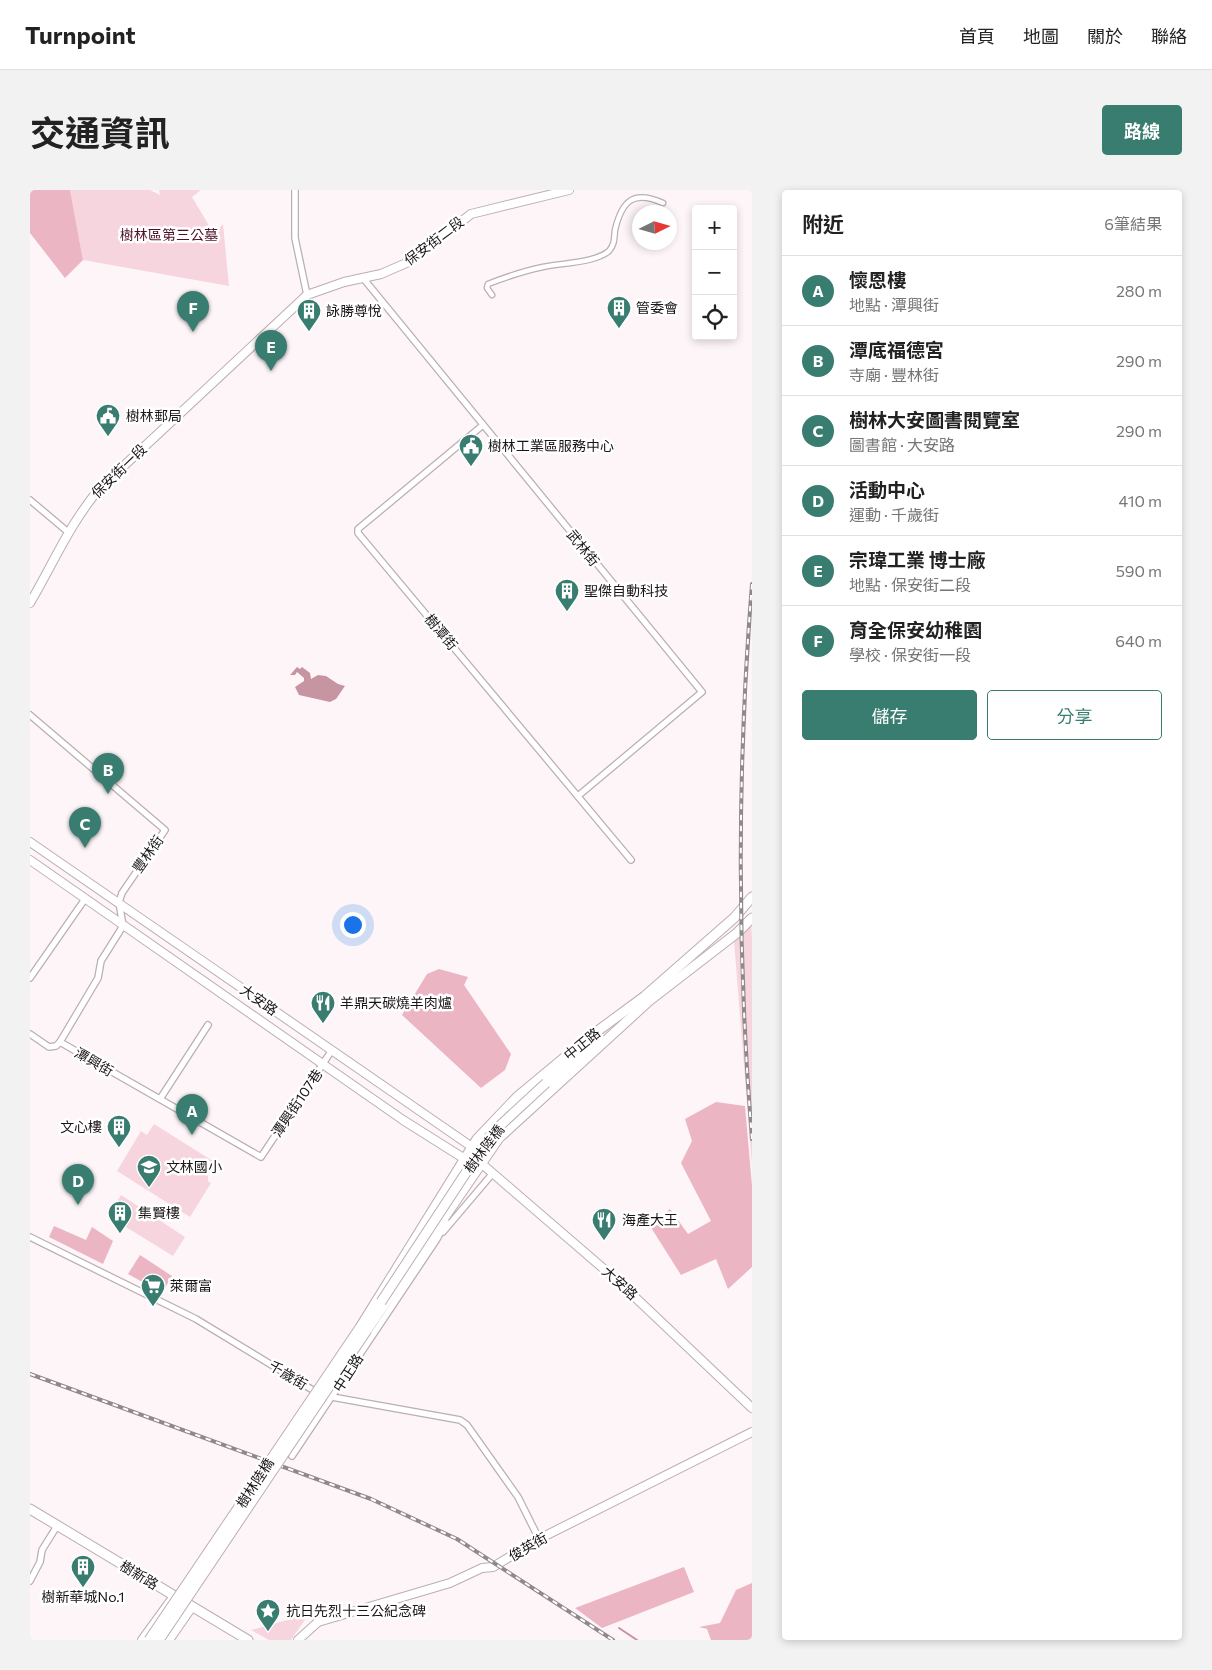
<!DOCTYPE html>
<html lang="zh-TW">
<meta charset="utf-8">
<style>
body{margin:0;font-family:Commissioner,"Noto Sans TC",sans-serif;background:#f2f2f2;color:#222}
.controls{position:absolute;right:15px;top:15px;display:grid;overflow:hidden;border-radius:5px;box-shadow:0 2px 8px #0003}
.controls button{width:45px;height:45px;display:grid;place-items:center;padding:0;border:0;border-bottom:1px solid #e0e0e0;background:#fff;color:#222;font:25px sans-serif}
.compass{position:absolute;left:602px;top:15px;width:45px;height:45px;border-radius:50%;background:#fff;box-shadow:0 2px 8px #0003;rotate:85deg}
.you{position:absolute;left:322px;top:734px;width:18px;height:18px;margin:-12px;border:4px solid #fff;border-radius:50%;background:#1a73e8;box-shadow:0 0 0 8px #1a73e833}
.badge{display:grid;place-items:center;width:32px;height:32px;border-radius:50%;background:#397d71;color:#fff;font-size:16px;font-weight:700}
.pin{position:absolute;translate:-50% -41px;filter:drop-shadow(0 1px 2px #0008)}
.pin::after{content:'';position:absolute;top:26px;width:18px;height:15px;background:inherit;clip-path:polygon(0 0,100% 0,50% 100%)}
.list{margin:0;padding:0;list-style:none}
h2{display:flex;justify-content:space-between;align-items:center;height:65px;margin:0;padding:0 20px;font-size:21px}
h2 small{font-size:16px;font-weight:400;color:#767676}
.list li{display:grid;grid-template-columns:32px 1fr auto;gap:15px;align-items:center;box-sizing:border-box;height:70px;padding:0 20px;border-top:1px solid #e0e0e0}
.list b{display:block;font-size:19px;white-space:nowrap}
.list p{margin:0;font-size:16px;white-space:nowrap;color:#767676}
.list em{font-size:16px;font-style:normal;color:#767676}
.actions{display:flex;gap:10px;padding:15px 20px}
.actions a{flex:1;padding:11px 0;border:1px solid #397d71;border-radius:5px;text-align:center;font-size:18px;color:#397d71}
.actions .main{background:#397d71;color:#fff}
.icon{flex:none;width:28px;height:28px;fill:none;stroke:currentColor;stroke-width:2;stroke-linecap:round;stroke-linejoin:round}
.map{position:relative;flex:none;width:722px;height:1450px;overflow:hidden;border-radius:5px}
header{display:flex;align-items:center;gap:30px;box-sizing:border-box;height:70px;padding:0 25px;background:#fff;border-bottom:1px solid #e0e0e0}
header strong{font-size:24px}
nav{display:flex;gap:28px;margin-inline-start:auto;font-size:18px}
.intro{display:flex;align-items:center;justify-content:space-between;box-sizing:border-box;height:120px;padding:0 30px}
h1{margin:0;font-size:35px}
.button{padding:12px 22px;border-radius:5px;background:#397d71;color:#fff;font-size:18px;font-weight:700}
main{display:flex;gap:30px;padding:0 30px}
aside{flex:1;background:#fff;border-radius:5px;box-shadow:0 2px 8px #0003}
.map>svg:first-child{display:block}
</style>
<header>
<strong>Turnpoint</strong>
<nav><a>首頁</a><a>地圖</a><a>關於</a><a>聯絡</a></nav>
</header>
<div class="intro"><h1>交通資訊</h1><a class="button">路線</a></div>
<main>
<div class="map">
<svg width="722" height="1450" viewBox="0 0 722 1450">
<rect width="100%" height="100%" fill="#fef5f8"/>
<!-- green -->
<g fill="#f7d5de">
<path d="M40,0H120L130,5L129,0H171L162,7L184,44L193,34L199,96L53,70Z"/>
<path d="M721,732L722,748V976L704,751Z"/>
<path d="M124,934L186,973L178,985V991L181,993L160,1027L87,981L111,941L117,945Z"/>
<path d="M91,1005L155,1047L143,1066L78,1026Z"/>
<path d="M279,1424L261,1450H239L221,1440Z"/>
</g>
<!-- forest -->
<g fill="#ebb5c4">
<path d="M0,0H40L53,70L35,88L0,43Z"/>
<path d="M409,779L438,787L434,795L481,864L475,880L451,898L372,825L397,784Z"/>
<path d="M686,912L715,916L722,996V1077L698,1099L686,1069L651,1085L620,1036L640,1019L658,1044L681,1031L651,973L662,951L655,929Z"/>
<path d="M24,1036L56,1050L62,1037L83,1051L73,1074L19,1047Z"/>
<path d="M110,1065L142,1086L132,1103L98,1084Z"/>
<path d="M654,1377L664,1402L572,1438L545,1418Z"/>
<path d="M722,1393V1450H681L677,1439L669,1437L690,1433L706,1400Z"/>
</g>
<!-- water -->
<path fill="#c794a2" d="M267,477L270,479L272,477L280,483L281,489L288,485L296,486L308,494L315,496L306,509L300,512L269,505L265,497L274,491V488L267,482L265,485H260Z"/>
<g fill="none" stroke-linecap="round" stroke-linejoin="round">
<!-- stream -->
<path stroke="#c794a2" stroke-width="2" d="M589,1438L607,1450"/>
<defs>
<path id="pedestrian" d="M462,105L457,98L458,94C476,87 493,81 513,77C531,73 565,73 579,61C585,54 584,48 585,40C592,10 604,0 633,13"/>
<g id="minor">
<path d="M265,0V48L277,105"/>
<path d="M333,88L672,502L548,606"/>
<path d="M453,235L328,339V343L601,670"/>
<path d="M0,310L38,342"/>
<path d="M0,525L135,640L92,703L89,712L93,736L71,771L68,788L30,852"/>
<path d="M0,788L55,709"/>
<path d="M0,844L19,857L26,856L30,852L231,967L302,860"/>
<path d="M130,909L178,835"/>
<path d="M413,1042L463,983"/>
<path d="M0,1047L166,1129L281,1199L302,1207L430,1230L437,1235L488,1307L509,1349"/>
<path d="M262,1266L407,1049L416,1032"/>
<path d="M0,1391L10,1372L12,1360L27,1336"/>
</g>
<g id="tertiary">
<path d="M0,413C23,374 40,333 70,298L277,105L314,92L351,84L381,71L441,24L539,0"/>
<path d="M0,652L442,957L452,974L589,1092L722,1218"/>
<path d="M0,670L373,930L438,971"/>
<path d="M112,1450L144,1406"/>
<path d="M139,1450L162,1417"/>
<path d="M268,1450L288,1432L420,1393L452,1378L463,1377L509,1349L722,1242"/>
</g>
<g id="secondary">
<path d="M516,893L565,852"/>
<path d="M331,1136L447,949L487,907L558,848L615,806L704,728L722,707"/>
<path d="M337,1140L469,948L619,811L707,743L722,728"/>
<path d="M0,1319L218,1450"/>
</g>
</defs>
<!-- pedestrian casing -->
<use href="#pedestrian" stroke="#bcaeb1" stroke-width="7"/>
<!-- minor casing -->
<use href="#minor" stroke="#bcaeb1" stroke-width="8"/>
<!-- tertiary casing -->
<use href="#tertiary" stroke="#bcaeb1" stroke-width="10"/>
<!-- secondary casing -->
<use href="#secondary" stroke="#bcaeb1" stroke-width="11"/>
<!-- pedestrian -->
<use href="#pedestrian" stroke="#fff" stroke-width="4.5"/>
<!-- minor -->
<use href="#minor" stroke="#fff" stroke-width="5.5"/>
<!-- tertiary -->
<use href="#tertiary" stroke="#fff" stroke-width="8"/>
<!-- secondary -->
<use href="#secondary" stroke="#fff" stroke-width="9"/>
<defs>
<g id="rail">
<path d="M722,394C707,579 707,765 722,949"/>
<path d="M0,1184L341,1309L427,1349L583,1450"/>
</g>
</defs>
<!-- rail casing -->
<use href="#rail" stroke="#90898b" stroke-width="4"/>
<!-- rail -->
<use href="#rail" stroke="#fff" stroke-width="2" stroke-dasharray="5.5" stroke-linecap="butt"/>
<defs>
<g id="secondary-bridge">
<path d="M351,1112L462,943L516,893"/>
<path d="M119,1450L331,1136"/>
<path d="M129,1450L337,1140"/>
</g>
</defs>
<!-- secondary-bridge casing -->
<use href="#secondary-bridge" stroke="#bcaeb1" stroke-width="11" stroke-linecap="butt"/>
<!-- secondary-bridge -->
<use href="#secondary-bridge" stroke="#fff" stroke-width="9"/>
</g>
<!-- icons -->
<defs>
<symbol id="building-pin" viewBox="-11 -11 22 30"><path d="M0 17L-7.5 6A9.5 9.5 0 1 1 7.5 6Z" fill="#397d71" stroke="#fff"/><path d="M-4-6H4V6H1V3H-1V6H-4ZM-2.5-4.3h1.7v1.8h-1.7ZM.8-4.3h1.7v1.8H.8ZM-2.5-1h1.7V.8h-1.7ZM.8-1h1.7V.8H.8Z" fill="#fff"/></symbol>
<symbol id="civic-pin" viewBox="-11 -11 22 30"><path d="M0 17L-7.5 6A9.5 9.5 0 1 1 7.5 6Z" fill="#397d71" stroke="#fff"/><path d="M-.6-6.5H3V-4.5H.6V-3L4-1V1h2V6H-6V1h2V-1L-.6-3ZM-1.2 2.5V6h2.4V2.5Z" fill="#fff"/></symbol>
<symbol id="restaurant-pin" viewBox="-11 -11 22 30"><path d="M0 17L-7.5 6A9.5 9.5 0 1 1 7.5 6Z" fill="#397d71" stroke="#fff"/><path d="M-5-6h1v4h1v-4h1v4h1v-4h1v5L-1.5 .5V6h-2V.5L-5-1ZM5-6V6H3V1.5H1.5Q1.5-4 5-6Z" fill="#fff"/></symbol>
<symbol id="school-pin" viewBox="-11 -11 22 30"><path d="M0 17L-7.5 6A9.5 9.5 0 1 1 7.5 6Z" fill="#397d71" stroke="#fff"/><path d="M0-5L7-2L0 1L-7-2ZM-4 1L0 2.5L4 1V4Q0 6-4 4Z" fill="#fff"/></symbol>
<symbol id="supermarket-pin" viewBox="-11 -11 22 30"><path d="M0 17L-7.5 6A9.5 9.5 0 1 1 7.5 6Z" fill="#397d71" stroke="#fff"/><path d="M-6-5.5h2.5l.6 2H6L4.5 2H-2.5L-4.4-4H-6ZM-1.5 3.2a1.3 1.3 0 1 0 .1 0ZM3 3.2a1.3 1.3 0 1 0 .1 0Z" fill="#fff"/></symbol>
<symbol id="sight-pin" viewBox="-11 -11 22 30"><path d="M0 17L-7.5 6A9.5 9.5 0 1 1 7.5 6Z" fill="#397d71" stroke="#fff"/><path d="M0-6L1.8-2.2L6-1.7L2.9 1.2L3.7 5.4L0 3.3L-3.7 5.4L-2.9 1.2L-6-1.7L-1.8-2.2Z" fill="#fff"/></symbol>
</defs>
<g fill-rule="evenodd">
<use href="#building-pin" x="575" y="104" width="28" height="38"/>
<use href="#building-pin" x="265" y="107" width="28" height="38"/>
<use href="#civic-pin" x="64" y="212" width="28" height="38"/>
<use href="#civic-pin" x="427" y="242" width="28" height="38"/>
<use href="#building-pin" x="523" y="387" width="28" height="38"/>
<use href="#restaurant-pin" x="279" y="799" width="28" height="38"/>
<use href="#building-pin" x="75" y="923" width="28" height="38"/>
<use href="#school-pin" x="105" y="963" width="28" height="38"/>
<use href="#building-pin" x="76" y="1009" width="28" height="38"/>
<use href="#restaurant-pin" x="560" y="1016" width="28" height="38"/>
<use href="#supermarket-pin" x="109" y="1082" width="28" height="38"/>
<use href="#building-pin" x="39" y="1363" width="28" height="38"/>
<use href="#sight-pin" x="224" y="1407" width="28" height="38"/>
</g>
<g text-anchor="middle" stroke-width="5" stroke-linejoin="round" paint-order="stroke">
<!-- park labels -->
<g font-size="14" fill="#4d0f28" stroke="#fff">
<text x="139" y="50">樹林區第三公墓</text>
</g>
<!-- street labels -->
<g font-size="14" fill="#1a1516" stroke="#fff">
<text transform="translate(404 51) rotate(-37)" y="5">保安街二段</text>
<text transform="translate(89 281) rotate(-44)" y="5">保安街一段</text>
<text transform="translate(553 358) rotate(51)" y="5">武林街</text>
<text transform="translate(411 442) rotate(50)" y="5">樹潭街</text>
<text transform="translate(118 664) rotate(-55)" y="5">豐林街</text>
<text transform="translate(229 810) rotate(35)" y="5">大安路</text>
<text transform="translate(552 854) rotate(-39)" y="5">中正路</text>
<text transform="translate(64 872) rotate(30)" y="5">潭興街</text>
<text transform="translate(267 913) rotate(-56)" y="5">潭興街107巷</text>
<text transform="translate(454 959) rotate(-53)" y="5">樹林陸橋</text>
<text transform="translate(590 1093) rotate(42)" y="5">大安路</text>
<text transform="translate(318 1183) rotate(-57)" y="5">中正路</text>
<text transform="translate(258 1185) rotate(31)" y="5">千歲街</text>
<text transform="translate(225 1293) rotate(-57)" y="5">樹林陸橋</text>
<text transform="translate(498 1357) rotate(-30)" y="5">俊英街</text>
<text transform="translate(109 1385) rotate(31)" y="5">樹新路</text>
</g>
<!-- poi labels -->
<g font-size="14" fill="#1a1516" stroke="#fff" text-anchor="start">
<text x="606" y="123">管委會</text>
<text x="296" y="126">詠勝尊悅</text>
<text x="96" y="231">樹林郵局</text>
<text x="458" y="261">樹林工業區服務中心</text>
<text x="554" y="406">聖傑自動科技</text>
<text x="310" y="818">羊鼎天碳燒羊肉爐</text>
<text x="72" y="942" text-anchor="end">文心樓</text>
<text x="136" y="982">文林國小</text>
<text x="108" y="1028">集賢樓</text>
<text x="592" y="1035">海產大王</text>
<text x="140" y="1101">萊爾富</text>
<text x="53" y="1412" text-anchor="middle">樹新華城No.1</text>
<text x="256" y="1426">抗日先烈十三公紀念碑</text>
</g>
</g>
</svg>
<div class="controls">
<button>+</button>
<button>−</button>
<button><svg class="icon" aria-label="locate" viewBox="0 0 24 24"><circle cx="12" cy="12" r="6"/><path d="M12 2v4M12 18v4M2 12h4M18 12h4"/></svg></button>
</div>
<svg class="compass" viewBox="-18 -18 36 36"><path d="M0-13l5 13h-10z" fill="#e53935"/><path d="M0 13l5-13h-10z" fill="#767676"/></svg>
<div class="you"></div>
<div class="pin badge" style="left:162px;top:945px">A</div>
<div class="pin badge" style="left:78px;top:604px">B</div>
<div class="pin badge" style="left:55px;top:658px">C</div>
<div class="pin badge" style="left:48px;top:1015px">D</div>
<div class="pin badge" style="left:241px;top:181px">E</div>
<div class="pin badge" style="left:163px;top:142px">F</div>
</div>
<aside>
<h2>附近<small>6筆結果</small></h2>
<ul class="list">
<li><span class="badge">A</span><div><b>懷恩樓</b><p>地點 · 潭興街</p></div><em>280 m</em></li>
<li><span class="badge">B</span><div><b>潭底福德宮</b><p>寺廟 · 豐林街</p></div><em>290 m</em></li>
<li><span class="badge">C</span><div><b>樹林大安圖書閱覽室</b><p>圖書館 · 大安路</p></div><em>290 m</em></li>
<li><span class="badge">D</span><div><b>活動中心</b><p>運動 · 千歲街</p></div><em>410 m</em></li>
<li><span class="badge">E</span><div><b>宗瑋工業 博士廠</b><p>地點 · 保安街二段</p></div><em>590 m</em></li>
<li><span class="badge">F</span><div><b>育全保安幼稚園</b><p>學校 · 保安街一段</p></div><em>640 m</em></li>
</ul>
<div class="actions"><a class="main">儲存</a><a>分享</a></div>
</aside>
</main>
